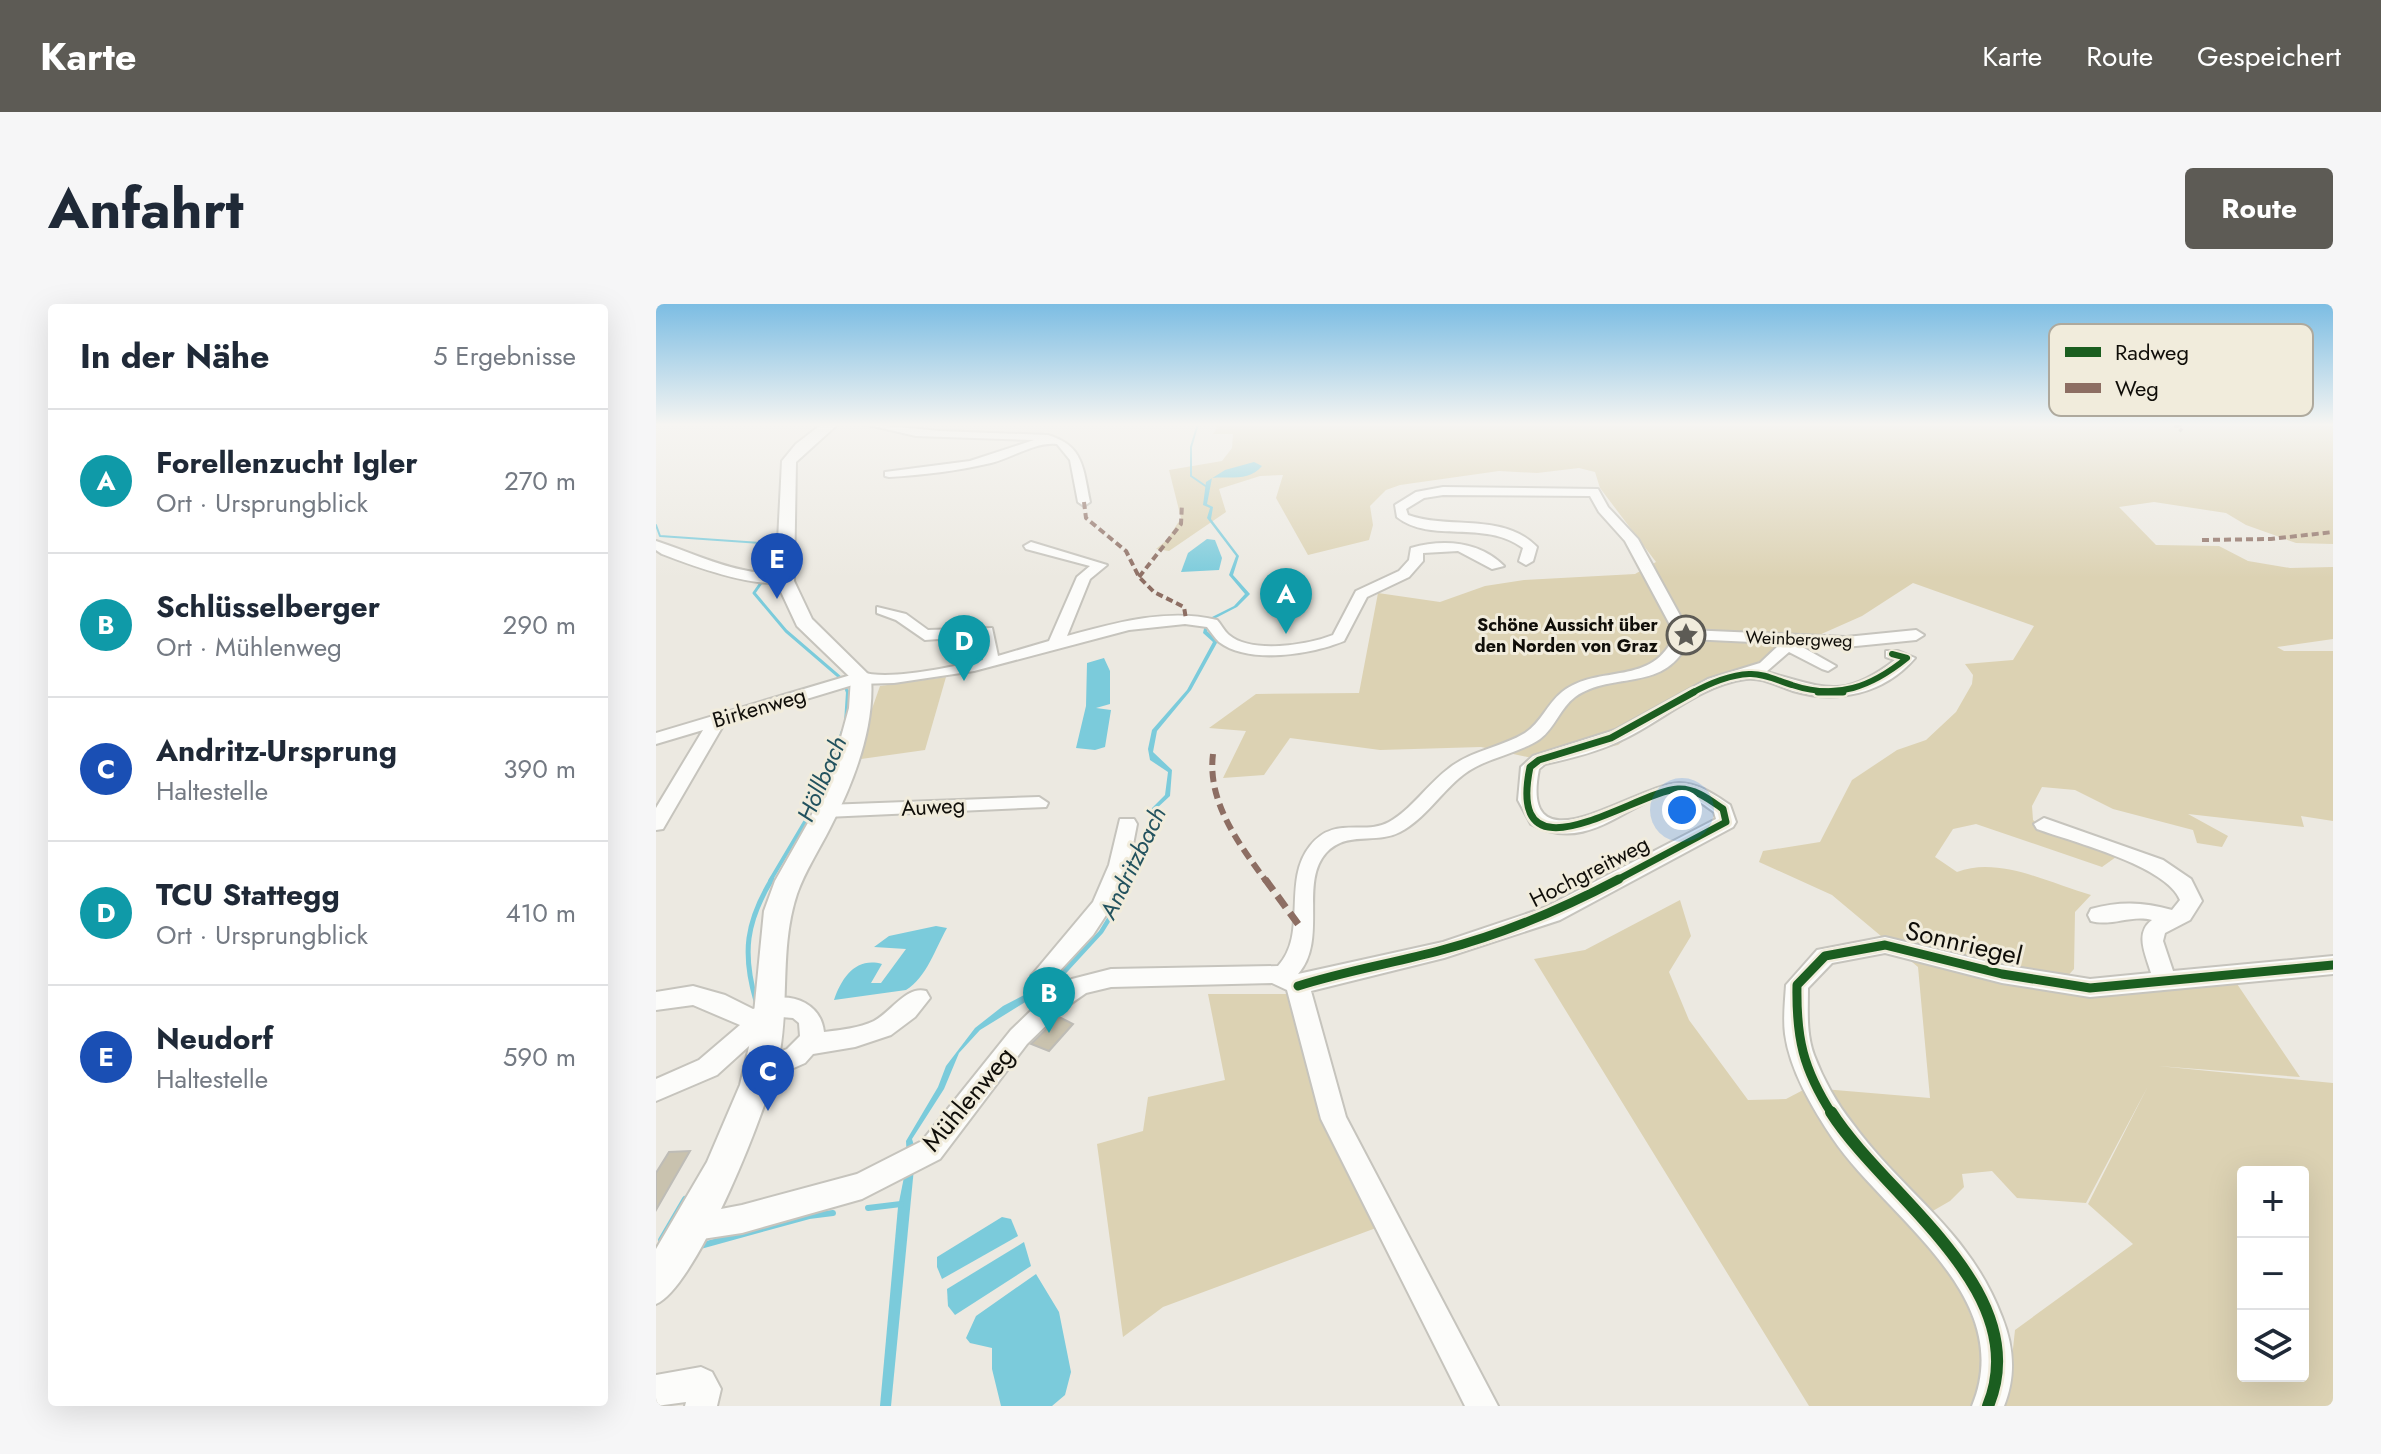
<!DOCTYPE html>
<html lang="de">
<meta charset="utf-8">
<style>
body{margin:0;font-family:Jost,sans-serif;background:#f6f6f7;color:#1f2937}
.controls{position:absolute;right:24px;bottom:24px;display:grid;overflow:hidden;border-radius:8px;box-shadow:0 8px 32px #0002}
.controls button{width:72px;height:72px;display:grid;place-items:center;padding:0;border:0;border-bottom:2px solid #e0e1e3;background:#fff;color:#1f2937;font:40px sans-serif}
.you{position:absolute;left:1026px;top:506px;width:28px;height:28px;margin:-20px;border:6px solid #fff;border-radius:50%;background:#1a73e8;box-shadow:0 0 0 12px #1a73e833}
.badge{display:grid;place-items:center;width:52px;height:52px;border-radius:50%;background:#5d5b55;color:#fff;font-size:26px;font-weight:700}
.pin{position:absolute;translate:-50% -66px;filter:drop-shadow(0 2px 4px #0008)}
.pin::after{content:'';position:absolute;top:42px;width:28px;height:24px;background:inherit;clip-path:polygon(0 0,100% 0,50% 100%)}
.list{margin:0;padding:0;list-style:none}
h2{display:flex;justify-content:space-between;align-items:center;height:104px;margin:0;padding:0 32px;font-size:34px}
h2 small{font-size:26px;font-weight:400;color:#747a83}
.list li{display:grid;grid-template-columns:52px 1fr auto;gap:24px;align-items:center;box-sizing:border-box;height:144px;padding:0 32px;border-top:2px solid #e0e1e3}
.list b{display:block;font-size:30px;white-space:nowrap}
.list p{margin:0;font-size:26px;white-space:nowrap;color:#747a83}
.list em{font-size:26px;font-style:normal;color:#747a83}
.icon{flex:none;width:44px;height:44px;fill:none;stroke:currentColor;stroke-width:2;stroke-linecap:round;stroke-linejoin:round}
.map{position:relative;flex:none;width:1677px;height:1102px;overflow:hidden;border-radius:8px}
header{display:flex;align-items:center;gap:48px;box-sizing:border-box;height:112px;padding:0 40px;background:#5d5b55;color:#fff}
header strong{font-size:38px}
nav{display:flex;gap:44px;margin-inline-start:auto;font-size:28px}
.intro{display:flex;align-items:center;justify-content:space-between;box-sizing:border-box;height:192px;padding:0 48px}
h1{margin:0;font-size:56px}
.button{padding:20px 36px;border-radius:8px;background:#5d5b55;color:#fff;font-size:28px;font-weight:700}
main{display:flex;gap:48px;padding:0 48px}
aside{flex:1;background:#fff;border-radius:8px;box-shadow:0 8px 32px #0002}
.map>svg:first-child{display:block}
</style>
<header>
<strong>Karte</strong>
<nav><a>Karte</a><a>Route</a><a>Gespeichert</a></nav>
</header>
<div class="intro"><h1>Anfahrt</h1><a class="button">Route</a></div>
<main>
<aside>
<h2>In der Nähe<small>5 Ergebnisse</small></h2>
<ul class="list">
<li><span class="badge" style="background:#0f9aa8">A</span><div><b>Forellenzucht Igler</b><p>Ort · Ursprungblick</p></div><em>270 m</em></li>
<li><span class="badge" style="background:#0f9aa8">B</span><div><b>Schlüsselberger</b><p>Ort · Mühlenweg</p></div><em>290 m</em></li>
<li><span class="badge" style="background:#1a4fb4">C</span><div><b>Andritz-Ursprung</b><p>Haltestelle</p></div><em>390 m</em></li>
<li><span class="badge" style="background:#0f9aa8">D</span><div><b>TCU Stattegg</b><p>Ort · Ursprungblick</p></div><em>410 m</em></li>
<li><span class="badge" style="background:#1a4fb4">E</span><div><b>Neudorf</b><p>Haltestelle</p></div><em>590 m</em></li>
</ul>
</aside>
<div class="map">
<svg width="1677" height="1102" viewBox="0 0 1677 1102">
<rect width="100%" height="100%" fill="#ece9e1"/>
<!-- green -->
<g fill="#dcd2b3" fill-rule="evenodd">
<path d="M556,120H1677V240L1640,239L1590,221L1570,209L1498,198L1463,203L1500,241L1563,242L1592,257L1634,264L1677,263V335L1621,343L1628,347H1677V517L1645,512L1648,523L1532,510L1572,532L1566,543L1541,539L1537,526L1457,505L1419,486L1386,483L1376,502L1377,516L1389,527L1460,553L1446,563L1320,520L1297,525L1279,553L1301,568C1343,552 1393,579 1435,591L1419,608L1418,665L1407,677L1414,686L1575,671L1644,773L1502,762L1677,779V1102H1335L1353,1082L1359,1026L1477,940L1432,900L1492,782L1430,899L1361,894L1336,867L1306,870L1308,883L1294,897L1275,908L1214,850L1167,785L1274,794L1262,663L1176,591L1103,558L1107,547L1164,538L1196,476L1241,446L1270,436L1300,408L1316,380L1317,371L1309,360L1357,356L1378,322L1257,279L1206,312L1025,392L962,441L890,457L825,443L724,446L634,434L608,471L567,474L590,427L553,424L600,390L703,389L722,289L784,298L829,282L868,276L979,270L1000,258L944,184L939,168L923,164L881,169L843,167L744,181L730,186L714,202L717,221L713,236L652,251L620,194L627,171L604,172L563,185L570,208L513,247L500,245L511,236L525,214L513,166L566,157L576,144L577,130H557L561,124ZM1587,868H1647V1072H1587Z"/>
<path d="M290,373L269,446L198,456L224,382Z"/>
<path d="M1024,596L1035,632L1013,668L1033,716L1092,796L1130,795L1151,784C1203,848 1366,1015 1318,1102H1153L878,655L929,646Z"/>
<path d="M552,690H633L720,924L507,1003L467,1033L441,840L487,827L492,793L569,776Z"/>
</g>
<!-- water -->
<g fill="#7bcbdb">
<path d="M598,158L606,162C593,178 573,172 556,174L551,200L557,203L555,215L583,252L577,271L594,290L581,303L554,317L551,327L562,337L535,386L501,427L497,448L516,466L514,492L500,505L495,534L473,565L460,608L447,629L402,678L324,726L303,749L288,785L256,835L261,851L251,856L250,837L282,783L290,762L319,724L347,702L395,677L443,627L454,609L468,564L489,535L496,504L509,491L512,468L494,456L492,445L496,426L531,386L557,338L547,329L550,316L578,302L589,290L573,271L580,252L551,214L554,204L547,201L550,178L569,166Z"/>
<path d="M551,235L559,236L566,254L563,266L525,268L532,249Z"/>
<path d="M448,354L454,367V400L440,404L455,406L449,443L439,446L420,444L430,402L431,359Z"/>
<path d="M280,622L291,624C279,645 271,673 250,686L178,696C186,673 200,653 226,660L215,679H225L250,645L218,643L233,632Z"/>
<path d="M258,864L235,1102H224L242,903L249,868Z"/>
<path d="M346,913L355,915L362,932L286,975L281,963V953Z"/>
<path d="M368,938L375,962L299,1011L292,1002L291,985Z"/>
<path d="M380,970L403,1008L415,1068L409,1091L396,1102H345L336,1065V1044L314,1039L310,1034L320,1012Z"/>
</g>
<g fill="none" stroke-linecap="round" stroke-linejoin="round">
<!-- stream-far4 -->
<g stroke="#7bcbdb" stroke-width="2">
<path d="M542,120L535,143V172L551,183"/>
<path d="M0,221L4,232L117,240"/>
</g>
<!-- stream-far3 -->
<g stroke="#7bcbdb" stroke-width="3">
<path d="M108,238L117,239L113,271"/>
<path d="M105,279L98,289L130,327L187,376L192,390"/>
</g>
<!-- stream-far2 -->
<g stroke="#7bcbdb" stroke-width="4">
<path d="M190,419L192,388"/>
<path d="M114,577L162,496L187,427"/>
</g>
<!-- stream-far1 -->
<path stroke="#7bcbdb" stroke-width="5" d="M100,697C86,649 90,618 116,575"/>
<!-- stream -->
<g stroke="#7bcbdb" stroke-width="6">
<path d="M212,904L245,900"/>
<path d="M7,941L5,936L29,895"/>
<path d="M44,942L153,912L177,909"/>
</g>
</g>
<!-- building -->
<g fill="#c9c2ae" stroke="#bebcb6" stroke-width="2">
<path d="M403,713L417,720L393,747L375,740Z"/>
<path d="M34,847L0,906V869L13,848Z"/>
</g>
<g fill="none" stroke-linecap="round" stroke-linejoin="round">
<defs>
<g id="minor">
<path d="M208,120L284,127L392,131C428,142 427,164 434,198L428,202L422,198L414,156L401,140C381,137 355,154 335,159C301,167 267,171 233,173L229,172V168L314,157L378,136L260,132Z"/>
<path d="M787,183L942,185L952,203L982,235L1032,326L1190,333L1260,326L1268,331L1260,336L1190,343L1141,340L1180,362L1172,367L1166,365L1133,348L1110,368C1168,383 1186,397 1239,356L1230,353V347H1242L1259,354C1228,390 1181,400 1137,387C1121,382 1106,373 1090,375C1045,381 1009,415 970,434C945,447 917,454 889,460L883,465C862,571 981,480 1023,479C1042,479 1059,491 1074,501L1080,518L1077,523L904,616L788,654L655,687L690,813L842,1102H809L665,815L631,686L616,679L455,683L430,689L407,705L371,740L284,855L206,895L86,929L33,937L23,933L19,923L23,913L86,901L201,870L266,837L355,726L383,699L375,689V672L437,598L453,561L464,515H478L481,520L473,561L456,602L437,631L397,674L398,685L416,675L455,665L622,662C652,630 626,577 654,542C678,511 708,532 733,518C756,505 771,481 792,465C815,446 844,444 869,429C885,419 891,400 906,388C943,359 997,384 1019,330L969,237L943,208L934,192L787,191L768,194L750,205L752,211C794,226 847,208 881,243L877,257L870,261L863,257L867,244C828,215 775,240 741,213L739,201L760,188ZM1033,335L1117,339L1122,342L1104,359L1052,375L959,426L877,452L865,463L862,496L875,520C941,556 984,478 1031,492C1041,495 1050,502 1058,508L1060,515L888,604L787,638L642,670C672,636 643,579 670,549C691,526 719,541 744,528C769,515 785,488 807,471C830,453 860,451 884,435C899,424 904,404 919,393C957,366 1011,390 1033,335Z"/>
<path d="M0,237C31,247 59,261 92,267C105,270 126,267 136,274C113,291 32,260 6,250L0,246Z"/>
<path d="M375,238L451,261L434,275L411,332C459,319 511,304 561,316C565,320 568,327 573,331C595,350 652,341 677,331L700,287L743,267L753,256L755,244C787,235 823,237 848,262L836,265L802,247L767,249V257L753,273L711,293L688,337C657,350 593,361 563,338C559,334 555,328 551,323L529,320L473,326L318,367L238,379L200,380L68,420L7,525L0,526V504L47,426L0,440V429L205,368C233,377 296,363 327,356L324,332L269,336L240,316L221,309V303L250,310L272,326L336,324L342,352L393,337L421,273L434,262L370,245L368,242Z"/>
<path d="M383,493L392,499L390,503L170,513L160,507L170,501Z"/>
<path d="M1388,514L1507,556L1535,575L1546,597L1534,616L1509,629L1507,637L1517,667L1677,652V670L1434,693L1346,679L1229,649L1176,659L1152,684C1152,707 1150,729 1158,751C1167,775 1181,800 1197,820C1249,891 1313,926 1346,1013C1358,1043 1360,1072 1348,1102H1316C1362,992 1230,913 1177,835C1157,805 1134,767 1129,730C1127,714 1129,697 1130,681L1161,646L1229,633L1346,661L1434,675L1495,669C1490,651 1478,629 1496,616C1476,610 1455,623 1435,617L1432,611L1435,605C1464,597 1488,598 1516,606L1524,596C1511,562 1417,538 1381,525L1378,520Z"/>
<path d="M37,682L69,691L97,705C106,703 104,697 113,695C140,689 165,701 168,728C185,726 203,724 218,717C235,708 251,681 270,687L274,694L259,713L235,731L199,743L157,750L149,759L103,779L94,776L91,768L94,760L131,745L144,732L143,719L137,714L125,713L61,771L0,797V775L43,756L84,721L37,701L0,706V688Z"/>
<path d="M45,1063L56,1068L65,1085L61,1102H29L30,1098L0,1102V1071Z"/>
</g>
<path id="major" d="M166,120H182L140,158L138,277L156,315L215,373C219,424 197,480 174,524C163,546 149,567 141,590C124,641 133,695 124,747C116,795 41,983 0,1000V945L51,858L84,781L96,730L108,607L119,577L153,517L178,459L193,404L195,374L141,322L120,277L126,157L140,140Z"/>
</defs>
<!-- minor casing -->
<use href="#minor" stroke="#c6c4bd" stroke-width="4"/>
<!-- major casing -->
<use href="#major" stroke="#c6c4bd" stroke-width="4"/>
<!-- minor -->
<use href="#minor" fill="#fcfcfa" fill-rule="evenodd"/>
<!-- major -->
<use href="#major" fill="#fcfcfa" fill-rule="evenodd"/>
<!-- quiet-far2 -->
<g stroke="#8d6e63" stroke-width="4" stroke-dasharray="7 4" stroke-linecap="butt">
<path d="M1526,120L1520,122L1526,127"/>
<path d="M428,198L430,214L470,247L483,273L498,288L528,303L530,315"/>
<path d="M1546,236L1615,235L1677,228"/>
<path d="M483,273L525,220L526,200"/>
</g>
<!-- quiet-far1 -->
<path stroke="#8d6e63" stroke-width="6" stroke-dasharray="11 6" stroke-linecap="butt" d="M557,450C551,498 583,540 610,577"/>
<!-- quiet -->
<path stroke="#8d6e63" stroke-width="7" stroke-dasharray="14 7" stroke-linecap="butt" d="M609,575L645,624"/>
<defs>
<path id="cycleway-far3" d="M1034,390C1052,380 1073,371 1093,370C1108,369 1122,377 1136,381C1181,396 1215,383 1251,354L1236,350"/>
<g id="cycleway-far2">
<path d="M1162,388H1187"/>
<path d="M959,577L1070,518L1067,505C1054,496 1039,484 1022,485C980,487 849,584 874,463L883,456L955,434L1038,388"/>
</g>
<g id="cycleway-far1">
<path d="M642,682C689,667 738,659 786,646C848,630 906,605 963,575"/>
<path d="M1176,810C1147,765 1140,734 1141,681L1169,652L1229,641L1346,670L1434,684L1677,661"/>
</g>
<path id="cycleway" d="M1175,808C1228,892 1380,987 1332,1102"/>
</defs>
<!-- cycleway-far3 casing -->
<use href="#cycleway-far3" stroke="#f1ecdc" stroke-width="10"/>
<!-- cycleway-far2 casing -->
<use href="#cycleway-far2" stroke="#f1ecdc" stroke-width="12"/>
<!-- cycleway-far1 casing -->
<use href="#cycleway-far1" stroke="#f1ecdc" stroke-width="14"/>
<!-- cycleway casing -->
<use href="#cycleway" stroke="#f1ecdc" stroke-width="17"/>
<!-- cycleway-far3 -->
<use href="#cycleway-far3" stroke="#1b5e20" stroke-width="6"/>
<!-- cycleway-far2 -->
<use href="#cycleway-far2" stroke="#1b5e20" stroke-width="7"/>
<!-- cycleway-far1 -->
<use href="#cycleway-far1" stroke="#1b5e20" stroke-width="9"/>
<!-- cycleway -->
<use href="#cycleway" stroke="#1b5e20" stroke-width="12"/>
</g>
<!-- sky -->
<linearGradient id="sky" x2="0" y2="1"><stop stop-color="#7cbde3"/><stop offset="0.44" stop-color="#f6f5f2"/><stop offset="1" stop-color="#f6f5f2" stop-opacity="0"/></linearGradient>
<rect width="1677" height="274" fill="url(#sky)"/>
<!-- icons -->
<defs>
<symbol id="sight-ring" viewBox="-11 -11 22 22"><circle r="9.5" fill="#f1ecdc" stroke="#5d5b55" stroke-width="1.5"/><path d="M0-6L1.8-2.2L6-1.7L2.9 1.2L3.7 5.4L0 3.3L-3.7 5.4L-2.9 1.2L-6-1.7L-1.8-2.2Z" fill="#5d5b55"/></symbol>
</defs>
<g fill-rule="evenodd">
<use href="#sight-ring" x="1008" y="309" width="44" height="44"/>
</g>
<g text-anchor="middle" stroke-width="6" stroke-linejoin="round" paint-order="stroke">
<!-- far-poi labels -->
<g font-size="18" font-weight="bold" fill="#100e09" stroke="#f1ecdc" text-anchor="end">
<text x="1002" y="327">Schöne Aussicht über<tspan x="1002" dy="21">den Norden von Graz</tspan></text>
</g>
<!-- far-street labels -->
<g font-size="18" fill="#100e09" stroke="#f1ecdc">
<text transform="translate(1143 335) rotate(2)" y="6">Weinbergweg</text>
</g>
<!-- street labels -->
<g font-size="22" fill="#100e09" stroke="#f1ecdc">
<text transform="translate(103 403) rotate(-16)" y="8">Birkenweg</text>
<text transform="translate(277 502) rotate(-3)" y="8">Auweg</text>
<text transform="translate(933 567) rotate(-27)" y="8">Hochgreitweg</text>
</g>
<!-- water labels -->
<g font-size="24" font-style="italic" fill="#22525e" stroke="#f1ecdc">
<text transform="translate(166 475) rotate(-67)" y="8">Höllbach</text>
<text transform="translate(477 559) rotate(-64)" y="8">Andritzbach</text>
</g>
<!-- near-street labels -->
<g font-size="26" fill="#100e09" stroke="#f1ecdc">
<text transform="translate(1308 639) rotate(13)" y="9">Sonnriegel</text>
<text transform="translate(312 795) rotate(-50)" y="9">Mühlenweg</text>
</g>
</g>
<!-- legend -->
<rect x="1393" y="20" width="264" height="92" rx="12" fill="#f1ecdc" stroke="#aea99d" stroke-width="2"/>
<rect x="1409" y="43" width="36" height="10" fill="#1b5e20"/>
<rect x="1409" y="79" width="36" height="10" fill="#8d6e63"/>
<g font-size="22" fill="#100e09">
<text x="1459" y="56">Radweg</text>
<text x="1459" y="92">Weg</text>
</g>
</svg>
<div class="controls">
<button>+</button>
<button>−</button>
<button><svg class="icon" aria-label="layers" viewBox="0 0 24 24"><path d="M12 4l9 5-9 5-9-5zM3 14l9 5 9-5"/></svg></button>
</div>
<div class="you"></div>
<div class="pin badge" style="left:630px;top:330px;background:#0f9aa8">A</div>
<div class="pin badge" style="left:393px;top:729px;background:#0f9aa8">B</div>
<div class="pin badge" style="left:112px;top:807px;background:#1a4fb4">C</div>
<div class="pin badge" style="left:308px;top:377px;background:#0f9aa8">D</div>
<div class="pin badge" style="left:121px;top:295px;background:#1a4fb4">E</div>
</div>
</main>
